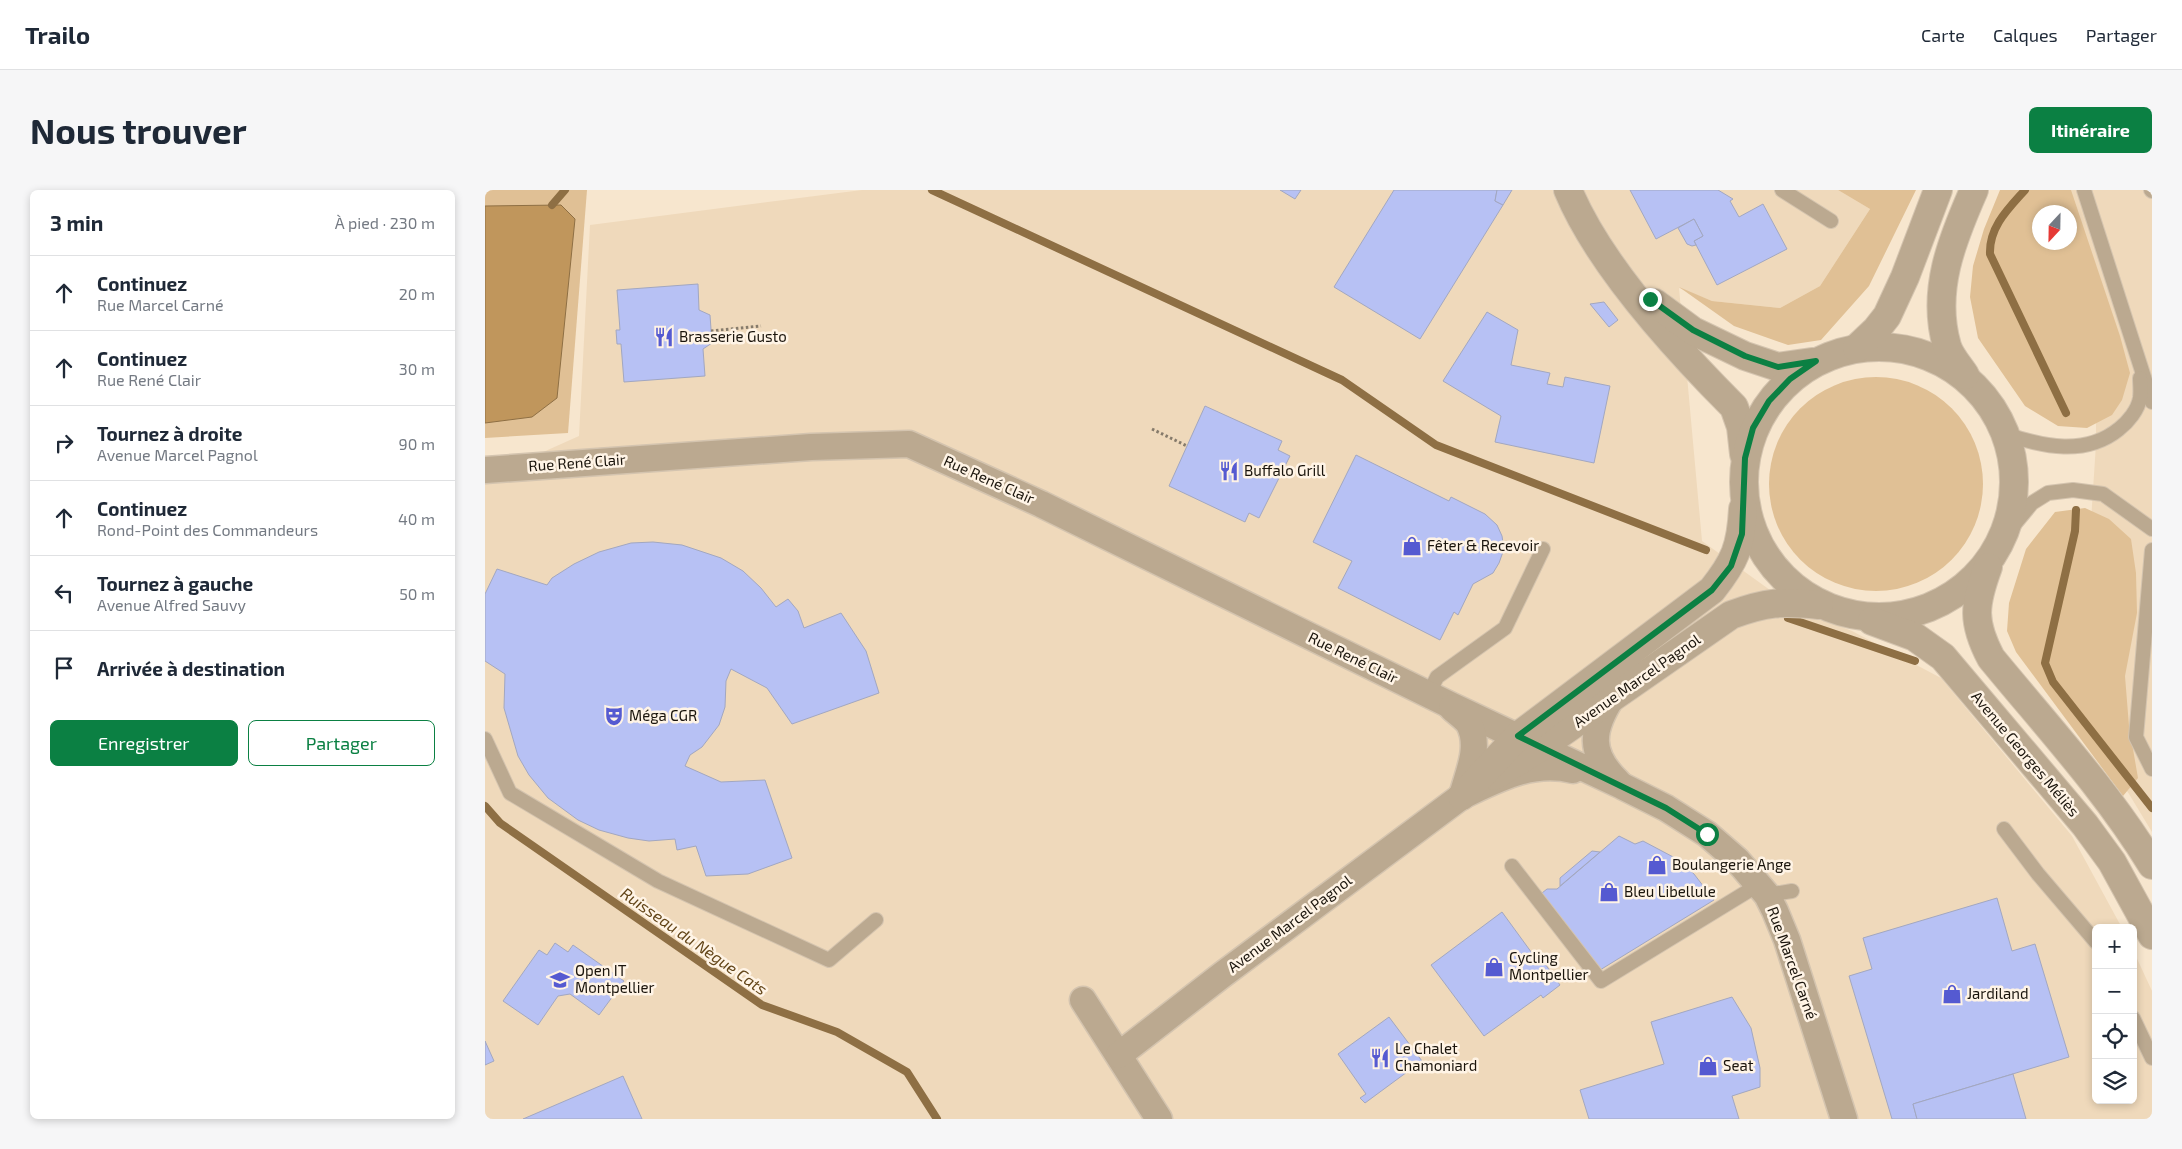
<!DOCTYPE html>
<html lang="fr">
<meta charset="utf-8">
<style>
body{margin:0;font-family:"Exo 2",sans-serif;background:#f6f6f7;color:#1f2937}
.controls{position:absolute;right:15px;bottom:15px;display:grid;overflow:hidden;border-radius:8px;box-shadow:0 2px 8px #0003}
.controls button{width:45px;height:45px;display:grid;place-items:center;padding:0;border:0;border-bottom:1px solid #e0e1e3;background:#fff;color:#1f2937;font:25px sans-serif}
.compass{position:absolute;left:1547px;top:15px;width:45px;height:45px;border-radius:50%;background:#fff;box-shadow:0 2px 8px #0003;rotate:202deg}
.stop{position:absolute;width:15px;height:15px;margin:-11px;border:4px solid #0b8043;border-radius:50%;background:#fff}
.stop.end{background:#0b8043;border-color:#fff;box-shadow:0 1px 5px #0008}
.list{margin:0;padding:0;list-style:none}
h2{display:flex;justify-content:space-between;align-items:center;height:65px;margin:0;padding:0 20px;font-size:21px}
h2 small{font-size:16px;font-weight:400;color:#747a83}
.list li{display:grid;grid-template-columns:32px 1fr auto;gap:15px;align-items:center;box-sizing:border-box;height:75px;padding:0 20px;border-top:1px solid #e0e1e3}
.list b{display:block;font-size:19px;white-space:nowrap}
.list p{margin:0;font-size:16px;white-space:nowrap;color:#747a83}
.list em{font-size:16px;font-style:normal;color:#747a83}
.actions{display:flex;gap:10px;padding:15px 20px}
.actions a{flex:1;padding:11px 0;border:1px solid #0b8043;border-radius:8px;text-align:center;font-size:18px;color:#0b8043}
.actions .main{background:#0b8043;color:#fff}
.icon{flex:none;width:28px;height:28px;fill:none;stroke:currentColor;stroke-width:2;stroke-linecap:round;stroke-linejoin:round}
.map{position:relative;flex:none;width:1667px;height:929px;overflow:hidden;border-radius:8px}
header{display:flex;align-items:center;gap:30px;box-sizing:border-box;height:70px;padding:0 25px;background:#fff;border-bottom:1px solid #e0e1e3}
header strong{font-size:24px}
nav{display:flex;gap:28px;margin-inline-start:auto;font-size:18px}
.intro{display:flex;align-items:center;justify-content:space-between;box-sizing:border-box;height:120px;padding:0 30px}
h1{margin:0;font-size:35px}
.button{padding:12px 22px;border-radius:8px;background:#0b8043;color:#fff;font-size:18px;font-weight:700}
main{display:flex;gap:30px;padding:0 30px}
aside{flex:1;background:#fff;border-radius:8px;box-shadow:0 2px 8px #0003}
.map>svg:first-child{display:block}
</style>
<header>
<strong>Trailo</strong>
<nav><a>Carte</a><a>Calques</a><a>Partager</a></nav>
</header>
<div class="intro"><h1>Nous trouver</h1><a class="button">Itinéraire</a></div>
<main>
<aside>
<h2>3 min<small>À pied · 230 m</small></h2>
<ul class="list">
<li><svg class="icon" aria-label="ahead" viewBox="0 0 24 24"><path d="M12 20V5M6 11l6-6 6 6"/></svg><div><b>Continuez</b><p>Rue Marcel Carné</p></div><em>20 m</em></li>
<li><svg class="icon" aria-label="ahead" viewBox="0 0 24 24"><path d="M12 20V5M6 11l6-6 6 6"/></svg><div><b>Continuez</b><p>Rue René Clair</p></div><em>30 m</em></li>
<li><svg class="icon" aria-label="right" viewBox="0 0 24 24"><path d="M7 20v-9h11M14 6l5 5-5 5"/></svg><div><b>Tournez à droite</b><p>Avenue Marcel Pagnol</p></div><em>90 m</em></li>
<li><svg class="icon" aria-label="ahead" viewBox="0 0 24 24"><path d="M12 20V5M6 11l6-6 6 6"/></svg><div><b>Continuez</b><p>Rond-Point des Commandeurs</p></div><em>40 m</em></li>
<li><svg class="icon" aria-label="left" viewBox="0 0 24 24"><path d="M17 20v-9H6M10 6l-5 5 5 5"/></svg><div><b>Tournez à gauche</b><p>Avenue Alfred Sauvy</p></div><em>50 m</em></li>
<li><svg class="icon" aria-label="arrive" viewBox="0 0 24 24"><path d="M6 21V4h12l-3 4 3 4H6"/></svg><div><b>Arrivée à destination</b></div></li>
</ul>
<div class="actions"><a class="main">Enregistrer</a><a>Partager</a></div>
</aside>
<div class="map">
<svg width="1667" height="929" viewBox="0 0 1667 929">
<rect width="100%" height="100%" fill="#f7e6ce"/>
<!-- built -->
<g fill="#efd9bb">
<path d="M377,0H1353L1385,19L1335,96L1295,118L1227,111L1194,98L1217,351L1310,418L1367,441L1456,488L1587,646L1637,738H1611V910H1648V760L1667,801V929H0V288L94,246L105,35Z"/>
<path d="M1553,0H1667V642L1644,604L1593,531L1611,254V170L1584,52V22Z"/>
</g>
<!-- green -->
<g fill="#e0c095" fill-rule="evenodd">
<path d="M0,0H102L83,243L0,248Z"/>
<path d="M1353,0H1431L1384,96L1336,150L1303,155L1249,136L1194,97L1227,111L1295,118L1335,96L1385,19Z"/>
<path d="M1515,0H1586L1635,146L1645,183L1637,210L1627,225L1602,238L1573,236L1540,216L1493,148L1485,107L1488,76L1499,39ZM1554,22H1584V52H1554Z"/>
<circle cx="1391" cy="294" r="107"/>
<path d="M1600,318L1624,329L1646,349L1651,383L1652,423L1640,486L1644,536L1653,588L1638,606L1531,462L1522,441L1524,413L1541,359L1570,322Z"/>
</g>
<!-- water -->
<path fill="#c0965c" stroke="#8e6f44" d="M76,15L90,29L72,208L47,227L0,233V16Z"/>
<g fill="none" stroke-linecap="round" stroke-linejoin="round">
<!-- stream -->
<g stroke="#8e6f44" stroke-width="8">
<path d="M447,0L857,190L951,255L1221,360"/>
<path d="M1540,0C1523,19 1504,37 1505,64L1581,223"/>
<path d="M67,15L80,0"/>
<path d="M1591,320L1590,341L1560,473L1568,492L1667,618"/>
<path d="M1303,428L1430,471"/>
<path d="M0,616L15,633L277,815L352,842L422,882L452,929"/>
</g>
</g>
<!-- building -->
<g fill="#b7c1f4" stroke="#a2a7c0">
<path d="M795,0H816L810,9Z"/>
<path d="M909,0H1012L1010,11L1018,15L935,149L849,97Z"/>
<path d="M1012,0H1027L1018,15L1010,11Z"/>
<path d="M1145,0H1233L1248,9L1245,11L1254,27L1278,14L1302,59L1232,95L1209,51L1218,46L1209,29L1171,49Z"/>
<path d="M1209,29L1218,46L1209,51L1211,55L1207,56L1202,54L1193,38Z"/>
<path d="M213,94L214,120L225,125L227,153L218,159L220,186L139,192L136,154H132L131,140H135L132,100Z"/>
<path d="M1119,112L1133,130L1124,137L1105,114Z"/>
<path d="M1002,122L1033,140L1026,175L1065,183L1062,194L1078,197L1080,187L1125,196L1109,273L1010,252L1016,226L958,191Z"/>
<path d="M720,216L797,251L793,260L805,266L774,328L764,323L760,332L684,296Z"/>
<path d="M871,265L964,311L966,307L1000,324L1012,335L1017,346L1019,359L1014,373L1008,383L988,394L973,425L969,422L955,450L853,398L867,371L828,352Z"/>
<path d="M168,352L197,355L236,368L258,381L276,398L291,417L303,409L313,421L319,438L356,423L381,461L394,503L307,534L282,498L246,479L241,491L240,517L234,535L217,557L205,565L200,576L236,592L280,590L307,668L263,684L221,686L211,656L192,660L190,649L164,651L143,648L114,640L93,630L63,608L44,585L33,566L19,518L20,484L0,471V404L12,379L62,395L67,388L89,374L114,362L146,353Z"/>
<path d="M1134,646L1150,654L1158,651L1192,669L1209,684L1229,710L1115,780L1057,711V703L1062,699H1072Z"/>
<path d="M1107,661L1115,662L1075,696V688Z"/>
<path d="M1512,708L1527,761L1550,754L1584,867L1428,914L1432,929H1407L1364,786L1387,779L1378,748Z"/>
<path d="M1017,722L1052,770L1058,771L1075,795L1058,808L1056,805L999,846L946,775Z"/>
<path d="M70,753L83,762L88,755L139,791L114,825L85,804L73,806L53,835L18,811L54,760L62,765Z"/>
<path d="M1247,807L1266,838L1275,878V897L1247,906L1254,929H1104L1095,900L1179,874L1166,832Z"/>
<path d="M904,827L937,871L880,913L875,908L881,904L853,864Z"/>
<path d="M0,851L9,871L0,875Z"/>
<path d="M1528,884L1541,929H1432L1428,914Z"/>
<path d="M138,886L157,929H38Z"/>
</g>
<g fill="none" stroke-linecap="round" stroke-linejoin="round">
<defs>
<g id="service">
<path d="M1297,0L1346,31"/>
<path d="M1599,0L1667,212"/>
<path d="M1666,0L1667,1"/>
<path d="M1521,244C1558,257 1601,266 1634,239C1643,232 1653,220 1655,208C1656,201 1655,194 1655,188"/>
<path d="M1518,348L1547,313L1563,303L1588,300L1618,304L1667,339"/>
<path d="M1667,360L1651,547L1667,579"/>
<path d="M943,505L952,487L1020,438L1058,359"/>
<path d="M0,549L25,603L173,691L344,770L391,730"/>
<path d="M1519,639L1553,684L1611,752"/>
<path d="M1027,676L1116,791L1273,695"/>
<path d="M1282,705L1307,701"/>
<path d="M1648,828L1667,868"/>
</g>
<g id="minor">
<path d="M0,280L326,257L424,254L556,314L965,515L1137,596L1181,618L1222,644L1252,670L1282,705L1290,721L1302,750L1359,929"/>
<path d="M1127,507C1106,540 1103,563 1133,592"/>
<path d="M967,518C972,523 980,528 984,534C996,557 983,583 977,606"/>
<path d="M598,810L674,929"/>
<path d="M634,865L737,785L977,606C1013,589 1047,570 1088,580"/>
</g>
<g id="tertiary">
<path d="M1083,0C1114,75 1191,159 1249,217L1256,237L1259,264"/>
<path d="M1170,113L1208,141L1260,166L1293,177L1327,172"/>
<circle cx="1394" cy="292" r="135"/>
<path d="M1372,158L1391,140L1402,126L1420,87L1453,0"/>
<path d="M1480,185C1474,176 1465,166 1462,156C1446,101 1467,50 1489,0"/>
<path d="M1503,377C1489,415 1487,432 1506,468C1561,535 1622,601 1667,675"/>
<path d="M1387,431L1430,447L1458,467L1600,635L1627,672L1667,745"/>
<path d="M1009,586L1056,557L1246,425C1281,412 1297,411 1334,415"/>
<path d="M977,606L1033,546L1227,400C1250,371 1256,357 1258,319"/>
</g>
</defs>
<!-- service casing -->
<use href="#service" stroke="#d4c4af" stroke-width="16"/>
<!-- minor casing -->
<use href="#minor" stroke="#d4c4af" stroke-width="29"/>
<!-- tertiary casing -->
<use href="#tertiary" stroke="#d4c4af" stroke-width="30"/>
<!-- path -->
<g stroke="#867b6b" stroke-width="3" stroke-dasharray="2.5 2.5" stroke-linecap="butt">
<path d="M226,141L276,136"/>
<path d="M667,239L702,256"/>
</g>
<!-- service -->
<use href="#service" stroke="#bba990" stroke-width="14"/>
<!-- minor -->
<use href="#minor" stroke="#bba990" stroke-width="26"/>
<!-- tertiary -->
<use href="#tertiary" stroke="#bba990" stroke-width="28"/>
</g>
<g fill="none" stroke-linecap="round" stroke-linejoin="round">
<!-- route -->
<path stroke="#0b8043" stroke-width="6" d="M1165,109L1208,140L1260,166L1293,177L1331,171L1305,189L1284,211L1268,238L1260,268L1257,344L1246,376L1227,400L1033,546L1181,618L1222,644"/>
</g>
<!-- icons -->
<defs>
<symbol id="restaurant-bare" viewBox="-9 -9 18 18"><path d="M-5-6h1v4h1v-4h1v4h1v-4h1v5L-1.5 .5V6h-2V.5L-5-1ZM5-6V6H3V1.5H1.5Q1.5-4 5-6Z" fill="#555ad1" stroke="#fff4e6" stroke-width="2.5" paint-order="stroke"/></symbol>
<symbol id="shop-bare" viewBox="-9 -9 18 18"><path d="M-5-2.5h2.3a2.7 3.5 0 0 1 5.4 0H5L5.5 6h-11ZM-1.5-2.5h3a1.5 2.3 0 0 0-3 0Z" fill="#555ad1" stroke="#fff4e6" stroke-width="2.5" paint-order="stroke"/></symbol>
<symbol id="theatre-bare" viewBox="-9 -9 18 18"><path d="M-5-5.5Q0-4 5-5.5V0Q5 5 0 6Q-5 5-5 0ZM-3.3-2.5H-1v1.5H-3.3ZM1-2.5H3.3v1.5H1ZM-2.8 1Q0 5.5 2.8 1Z" fill="#555ad1" stroke="#fff4e6" stroke-width="2.5" paint-order="stroke"/></symbol>
<symbol id="university-bare" viewBox="-9 -9 18 18"><path d="M0-5L7-2L0 1L-7-2ZM-4 1L0 2.5L4 1V4Q0 6-4 4Z" fill="#555ad1" stroke="#fff4e6" stroke-width="2.5" paint-order="stroke"/></symbol>
</defs>
<g fill-rule="evenodd">
<use href="#restaurant-bare" x="165" y="133" width="28" height="28"/>
<use href="#restaurant-bare" x="730" y="267" width="28" height="28"/>
<use href="#shop-bare" x="913" y="342" width="28" height="28"/>
<use href="#theatre-bare" x="115" y="512" width="28" height="28"/>
<use href="#shop-bare" x="1158" y="661" width="28" height="28"/>
<use href="#shop-bare" x="1110" y="688" width="28" height="28"/>
<use href="#shop-bare" x="995" y="763" width="28" height="28"/>
<use href="#university-bare" x="61" y="776" width="28" height="28"/>
<use href="#shop-bare" x="1453" y="790" width="28" height="28"/>
<use href="#restaurant-bare" x="881" y="854" width="28" height="28"/>
<use href="#shop-bare" x="1209" y="862" width="28" height="28"/>
</g>
<g text-anchor="middle" stroke-width="5" stroke-linejoin="round" paint-order="stroke">
<!-- poi labels -->
<g font-size="15" fill="#1a140c" stroke="#fff4e6" text-anchor="start">
<text x="194" y="152">Brasserie Gusto</text>
<text x="759" y="286">Buffalo Grill</text>
<text x="942" y="361">Fêter &amp; Recevoir</text>
<text x="144" y="531">Méga CGR</text>
<text x="1187" y="680">Boulangerie Ange</text>
<text x="1139" y="707">Bleu Libellule</text>
<text x="1024" y="773">Cycling<tspan x="1024" dy="17">Montpellier</tspan></text>
<text x="90" y="786">Open IT<tspan x="90" dy="17">Montpellier</tspan></text>
<text x="1482" y="809">Jardiland</text>
<text x="910" y="864">Le Chalet<tspan x="910" dy="17">Chamoniard</tspan></text>
<text x="1238" y="881">Seat</text>
</g>
<!-- street labels -->
<g font-size="15" fill="#1a140c" stroke="#fff4e6">
<text transform="translate(92 273) rotate(-4)" y="5">Rue René Clair</text>
<text transform="translate(504 290) rotate(24)" y="5">Rue René Clair</text>
<text transform="translate(868 468) rotate(26)" y="5">Rue René Clair</text>
<text transform="translate(1152 491) rotate(-35)" y="5">Avenue Marcel Pagnol</text>
<text transform="translate(1540 564) rotate(50)" y="5">Avenue Georges Méliès</text>
<text transform="translate(805 734) rotate(-37)" y="5">Avenue Marcel Pagnol</text>
<text transform="translate(1307 773) rotate(70)" y="5">Rue Marcel Carné</text>
</g>
<!-- water labels -->
<g font-size="16" font-style="italic" fill="#634518" stroke="#fff4e6">
<text transform="translate(209 751) rotate(35)" y="6">Ruisseau du Nègue Cats</text>
</g>
</g>
</svg>
<div class="controls">
<button>+</button>
<button>−</button>
<button><svg class="icon" aria-label="locate" viewBox="0 0 24 24"><circle cx="12" cy="12" r="6"/><path d="M12 2v4M12 18v4M2 12h4M18 12h4"/></svg></button>
<button><svg class="icon" aria-label="layers" viewBox="0 0 24 24"><path d="M12 4l9 5-9 5-9-5zM3 14l9 5 9-5"/></svg></button>
</div>
<svg class="compass" viewBox="-18 -18 36 36"><path d="M0-13l5 13h-10z" fill="#e53935"/><path d="M0 13l5-13h-10z" fill="#747a83"/></svg>
<div class="stop" style="left:1222px;top:644px"></div>
<div class="stop end" style="left:1165px;top:109px"></div>
</div>
</main>
